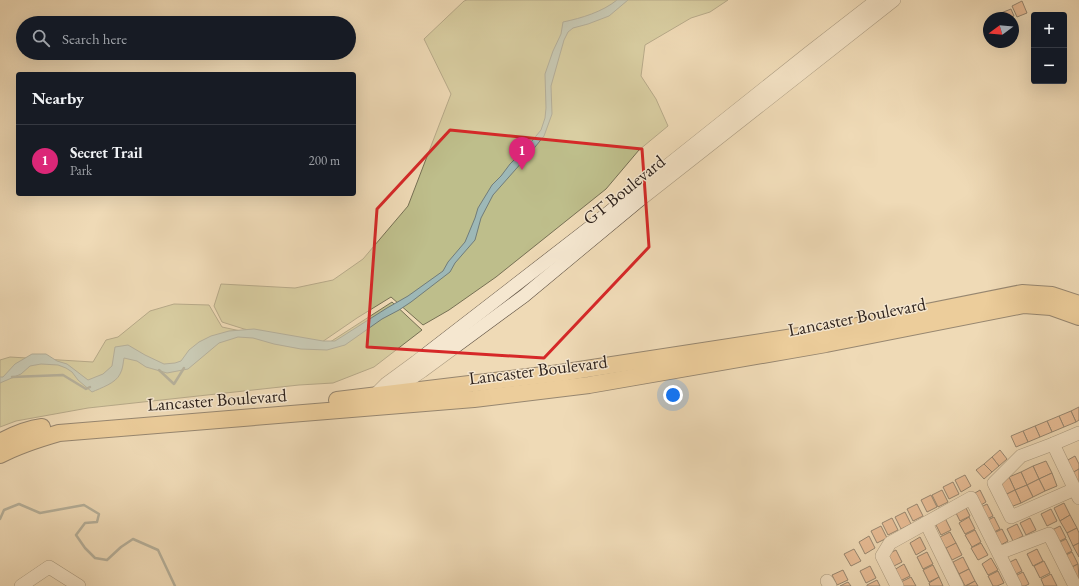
<!DOCTYPE html>
<meta charset="utf-8">
<style>
body{margin:0;font-family:"EB Garamond",serif;background:#242831;color:#f1f3f6}
.controls{position:absolute;right:12px;top:12px;display:grid;overflow:hidden;border-radius:4px;box-shadow:0 4px 16px #0002}
.controls button{width:36px;height:36px;display:grid;place-items:center;padding:0;border:0;border-bottom:1px solid #363941;background:#171b24;color:#f1f3f6;font:20px sans-serif}
.compass{position:absolute;left:983px;top:12px;width:36px;height:36px;border-radius:50%;background:#171b24;box-shadow:0 4px 16px #0002;rotate:254deg}
.you{position:absolute;left:673px;top:395px;width:14px;height:14px;margin:-10px;border:3px solid #fff;border-radius:50%;background:#1a73e8;box-shadow:0 0 0 6px #1a73e833}
.badge{display:grid;place-items:center;width:26px;height:26px;border-radius:50%;background:#db2777;color:#fff;font-size:13px;font-weight:700}
.pin{position:absolute;translate:-50% -33px;filter:drop-shadow(0 1px 2px #0008)}
.pin::after{content:'';position:absolute;top:21px;width:14px;height:12px;background:inherit;clip-path:polygon(0 0,100% 0,50% 100%)}
.list{margin:0;padding:0;list-style:none}
h2{display:flex;justify-content:space-between;align-items:center;height:52px;margin:0;padding:0 16px;font-size:17px}
h2 small{font-size:13px;font-weight:400;color:#9ea1a6}
.list li{display:grid;grid-template-columns:26px 1fr auto;gap:12px;align-items:center;box-sizing:border-box;height:72px;padding:0 16px;border-top:1px solid #363941}
.list b{display:block;font-size:15px;white-space:nowrap}
.list p{margin:0;font-size:13px;white-space:nowrap;color:#9ea1a6}
.list em{font-size:13px;font-style:normal;color:#9ea1a6}
.icon{flex:none;width:22px;height:22px;fill:none;stroke:currentColor;stroke-width:2;stroke-linecap:round;stroke-linejoin:round}
.map{position:relative;flex:none;width:1079px;height:586px;overflow:hidden}
.search{position:absolute;background:#171b24;box-shadow:0 4px 16px #0002;left:16px;top:16px;width:340px;height:44px;display:flex;align-items:center;gap:10px;box-sizing:border-box;padding:0 14px;border-radius:22px;color:#9ea1a6;font-size:15px}
.panel{position:absolute;background:#171b24;box-shadow:0 4px 16px #0002;left:16px;top:72px;width:340px;height:124px;border-radius:4px}
.map>svg:first-child{display:block}
</style>
<div class="map">
<svg width="1079" height="586" viewBox="0 0 1079 586">
<rect width="100%" height="100%" fill="#efdab6"/>
<filter id="stains"><feTurbulence type="fractalNoise" baseFrequency=".005" numOctaves="4"/><feColorMatrix values="0 0 0 0 .2 0 0 0 0 .09 0 0 0 0 .02 0 0 0 .5 -.17"/></filter>
<radialGradient id="worn" r=".72"><stop offset=".6" stop-color="#630" stop-opacity="0"/><stop offset="1" stop-color="#630" stop-opacity=".3"/></radialGradient>
<!-- green -->
<g fill="#bebe8b" stroke="#767054">
<path d="M467,0H728L710,12L691,18L645,45L641,76L656,99L668,126L639,150L606,189L496,277L449,310L423,325L391,297L357,318L322,342L296,340L244,329L222,322L214,306L221,284L295,288L333,280L363,259L408,206L451,94L424,39L464,1Z"/>
<path d="M392,302L422,330L374,367L333,383L299,385L88,408L16,421L0,427V360L10,357L93,362L106,340L118,337L150,311L174,304L209,305L222,327L278,339L327,344Z"/>
</g>
<!-- water -->
<path fill="#9db8b7" stroke="#717c79" d="M617,0H628L609,16L588,24L573,28L568,32L564,40L551,86L552,114L544,136L531,152L493,195L481,218L475,240L455,263L450,272L411,302L399,310L382,319L345,345L327,350L301,349L274,344L253,338L238,337L219,343L188,369L167,373L146,367L137,361L124,358C123,363 123,369 120,374C116,383 101,388 92,392L78,380L72,372L66,368L58,365L41,364L30,366L21,374L0,383V377H3L15,364L32,354H46L57,361L67,364L88,380L103,374L112,366L115,347L128,345L145,355L164,364L175,363L181,361L189,350L199,342L211,336L229,331L254,329L323,341H335L387,308L408,296L443,271L448,262L465,242L475,218L478,208L492,185L501,176L510,164L527,147L541,130L545,118L546,108L545,74L553,51L561,34L563,22C582,18 602,12 617,0Z"/>
<g fill="none" stroke-linecap="round" stroke-linejoin="round">
<!-- stream -->
<g stroke="#717c79" stroke-width="2.5">
<path d="M159,370L174,384L184,368"/>
<path d="M12,377L63,375L86,389L90,387"/>
<path d="M0,519L4,510L19,504L40,513L84,505L99,514L97,522L85,523L76,535L85,548L95,558L107,560L121,547L133,539L158,550L175,586"/>
</g>
</g>
<!-- building -->
<g fill="#e39c71" stroke="#2e221c">
<path d="M1022,1L1027,13L1017,17L1012,6Z"/>
<path d="M1011,9L1014,16L1009,18H1003L1001,13Z"/>
<path d="M1079,407V420L1076,422L1071,411Z"/>
<path d="M1071,411L1076,422L1064,427L1059,416Z"/>
<path d="M1059,416L1064,427L1052,432L1047,421Z"/>
<path d="M1047,421L1052,432L1040,437L1035,426Z"/>
<path d="M1035,426L1040,437L1028,442L1023,431Z"/>
<path d="M1023,431L1028,442L1016,447L1011,436Z"/>
<path d="M1000,450L1007,459L999,466L992,457Z"/>
<path d="M1075,456L1079,464V469L1072,473L1066,461Z"/>
<path d="M992,457L999,466L992,472L984,464Z"/>
<path d="M1046,461L1052,473L1039,479L1033,466Z"/>
<path d="M984,464L992,472L984,479L976,470Z"/>
<path d="M1033,466L1039,479L1027,485L1021,472Z"/>
<path d="M1079,469V484L1072,473Z"/>
<path d="M1021,472L1027,485L1015,490L1009,477Z"/>
<path d="M1052,473L1057,486L1045,491L1039,479Z"/>
<path d="M965,475L971,486L961,492L955,480Z"/>
<path d="M1009,477L1015,490L1003,496L997,483Z"/>
<path d="M1039,479L1045,491L1033,497L1027,485Z"/>
<path d="M953,482L959,494L949,499L943,487Z"/>
<path d="M1027,485L1033,497L1021,503L1015,490Z"/>
<path d="M942,490L948,502L938,507L932,495Z"/>
<path d="M980,490L986,502L976,508L970,496Z"/>
<path d="M1015,490L1021,503L1008,508L1003,496Z"/>
<path d="M931,495L937,507L927,512L921,500Z"/>
<path d="M1064,503L1070,515L1060,521L1054,508Z"/>
<path d="M917,504L923,516L913,521L907,509Z"/>
<path d="M964,504L970,516L960,521L954,509Z"/>
<path d="M987,504L993,516L983,521L977,509Z"/>
<path d="M1051,509L1057,521L1047,526L1041,514Z"/>
<path d="M905,512L911,524L901,529L895,517Z"/>
<path d="M1070,515L1077,528L1067,533L1060,521Z"/>
<path d="M969,517L975,529L965,534L959,523Z"/>
<path d="M994,517L1000,529L990,534L984,522Z"/>
<path d="M892,518L898,530L888,535L882,523Z"/>
<path d="M945,518L951,530L941,535L935,523Z"/>
<path d="M1030,518L1036,530L1026,535L1020,523Z"/>
<path d="M1017,524L1023,536L1013,541L1007,529Z"/>
<path d="M881,526L887,538L877,543L871,531Z"/>
<path d="M1060,526L1066,538L1056,543L1050,531Z"/>
<path d="M1077,528L1079,533V543L1073,546L1067,533Z"/>
<path d="M1002,529L1008,541L999,546L992,534Z"/>
<path d="M975,530L981,542L972,547L965,535Z"/>
<path d="M950,532L956,543L946,549L940,537Z"/>
<path d="M869,536L875,548L865,554L859,542Z"/>
<path d="M920,537L926,549L916,555L910,543Z"/>
<path d="M1066,539L1072,551L1062,556L1056,544Z"/>
<path d="M956,543L962,555L952,560L946,548Z"/>
<path d="M981,543L988,555L978,560L971,548Z"/>
<path d="M1079,543V557L1073,546Z"/>
<path d="M854,549L861,561L851,566L844,554Z"/>
<path d="M1037,549L1043,561L1033,566L1027,554Z"/>
<path d="M896,550L902,562L892,567L886,555Z"/>
<path d="M927,552L933,564L923,569L917,557Z"/>
<path d="M1072,552L1078,564L1068,569L1062,557Z"/>
<path d="M963,557L969,569L959,574L953,562Z"/>
<path d="M991,558L998,570L988,575L982,564Z"/>
<path d="M1016,559L1022,571L1012,576L1006,564Z"/>
<path d="M1044,561L1050,573L1040,578L1034,566Z"/>
<path d="M904,564L910,576L900,581L894,570Z"/>
<path d="M1078,564L1079,578L1074,581L1068,569Z"/>
<path d="M933,565L939,577L929,582L923,570Z"/>
<path d="M870,566L876,578L866,583L860,571Z"/>
<path d="M969,569L975,581L965,586L959,574Z"/>
<path d="M843,570L848,580L837,585L832,575Z"/>
<path d="M998,571L1004,583L997,586H993L988,576Z"/>
<path d="M1023,572L1029,584L1025,586H1017L1013,577Z"/>
<path d="M1051,574L1057,586H1044L1041,579Z"/>
<path d="M911,577L916,586H903L901,582Z"/>
<path d="M939,577L943,586H930L929,583Z"/>
<path d="M877,580L880,586H867V585Z"/>
<path d="M975,581L978,586H966Z"/>
<path d="M848,582L851,586H840Z"/>
</g>
<g fill="none" stroke-linecap="round" stroke-linejoin="round">
<defs>
<g id="minor">
<path d="M388,394L422,371L524,296L636,203L894,0"/>
<path d="M374,396L386,384L416,362L593,225L810,52L877,0"/>
<path d="M1053,444L1079,498"/>
<path d="M1075,489L1011,517L994,483L1021,456L1053,444L1079,433"/>
<path d="M926,523L957,586"/>
<path d="M999,553L1049,534L1075,586"/>
<path d="M827,581L830,586"/>
<path d="M21,586L49,567L79,586"/>
<path d="M897,586L882,556L890,543L971,498L1015,586"/>
</g>
<g id="major">
<path d="M337,400L560,373L832,331L1022,293L1052,295L1079,304"/>
<path d="M0,442C13,435 27,429 42,427"/>
<path d="M0,455C19,445 38,439 59,433L474,399L589,385L826,344L1024,305L1051,307L1079,317"/>
</g>
</defs>
<!-- minor casing -->
<use href="#minor" stroke="#5e5042" stroke-width="14"/>
<!-- major casing -->
<use href="#major" stroke="#2e221c" stroke-width="18"/>
<!-- minor -->
<use href="#minor" stroke="#f5e7d0" stroke-width="13"/>
<!-- major -->
<use href="#major" stroke="#e8bd7b" stroke-width="16"/>
</g>
<!-- marked area -->
<path d="M0 0H1079V586H0ZM450,130L642,149L649,247L544,358L367,347L377,209Z" fill="#efdab6" fill-opacity=".55" fill-rule="evenodd"/>
<path fill="none" stroke="#d62828" stroke-width="3" stroke-linejoin="round" d="M450,130L642,149L649,247L544,358L367,347L377,209Z"/>
<g text-anchor="middle" stroke-width="3" stroke-linejoin="round" paint-order="stroke">
<!-- street labels -->
<g font-size="18" fill="#2e221c" stroke="#f5e7d0">
<text transform="translate(624 190) rotate(-39)" y="6">GT Boulevard</text>
<text transform="translate(857 317) rotate(-11)" y="6">Lancaster Boulevard</text>
<text transform="translate(538 370) rotate(-7)" y="6">Lancaster Boulevard</text>
<text transform="translate(217 400) rotate(-4)" y="6">Lancaster Boulevard</text>
</g>
</g>
<rect width="100%" height="100%" filter="url(#stains)"/>
<rect width="100%" height="100%" fill="url(#worn)"/>
</svg>
<div class="controls">
<button>+</button>
<button>−</button>
</div>
<svg class="compass" viewBox="-18 -18 36 36"><path d="M0-13l5 13h-10z" fill="#e53935"/><path d="M0 13l5-13h-10z" fill="#9ea1a6"/></svg>
<div class="you"></div>
<div class="pin badge" style="left:522px;top:170px">1</div>
<div class="search"><svg class="icon" aria-label="search" viewBox="0 0 24 24"><circle cx="10" cy="10" r="6"/><path d="M15 15l6 6"/></svg>Search here</div>
<section class="panel">
<h2>Nearby<small></small></h2>
<ul class="list">
<li><span class="badge">1</span><div><b>Secret Trail</b><p>Park</p></div><em>200 m</em></li>
</ul>
</section>
</div>
